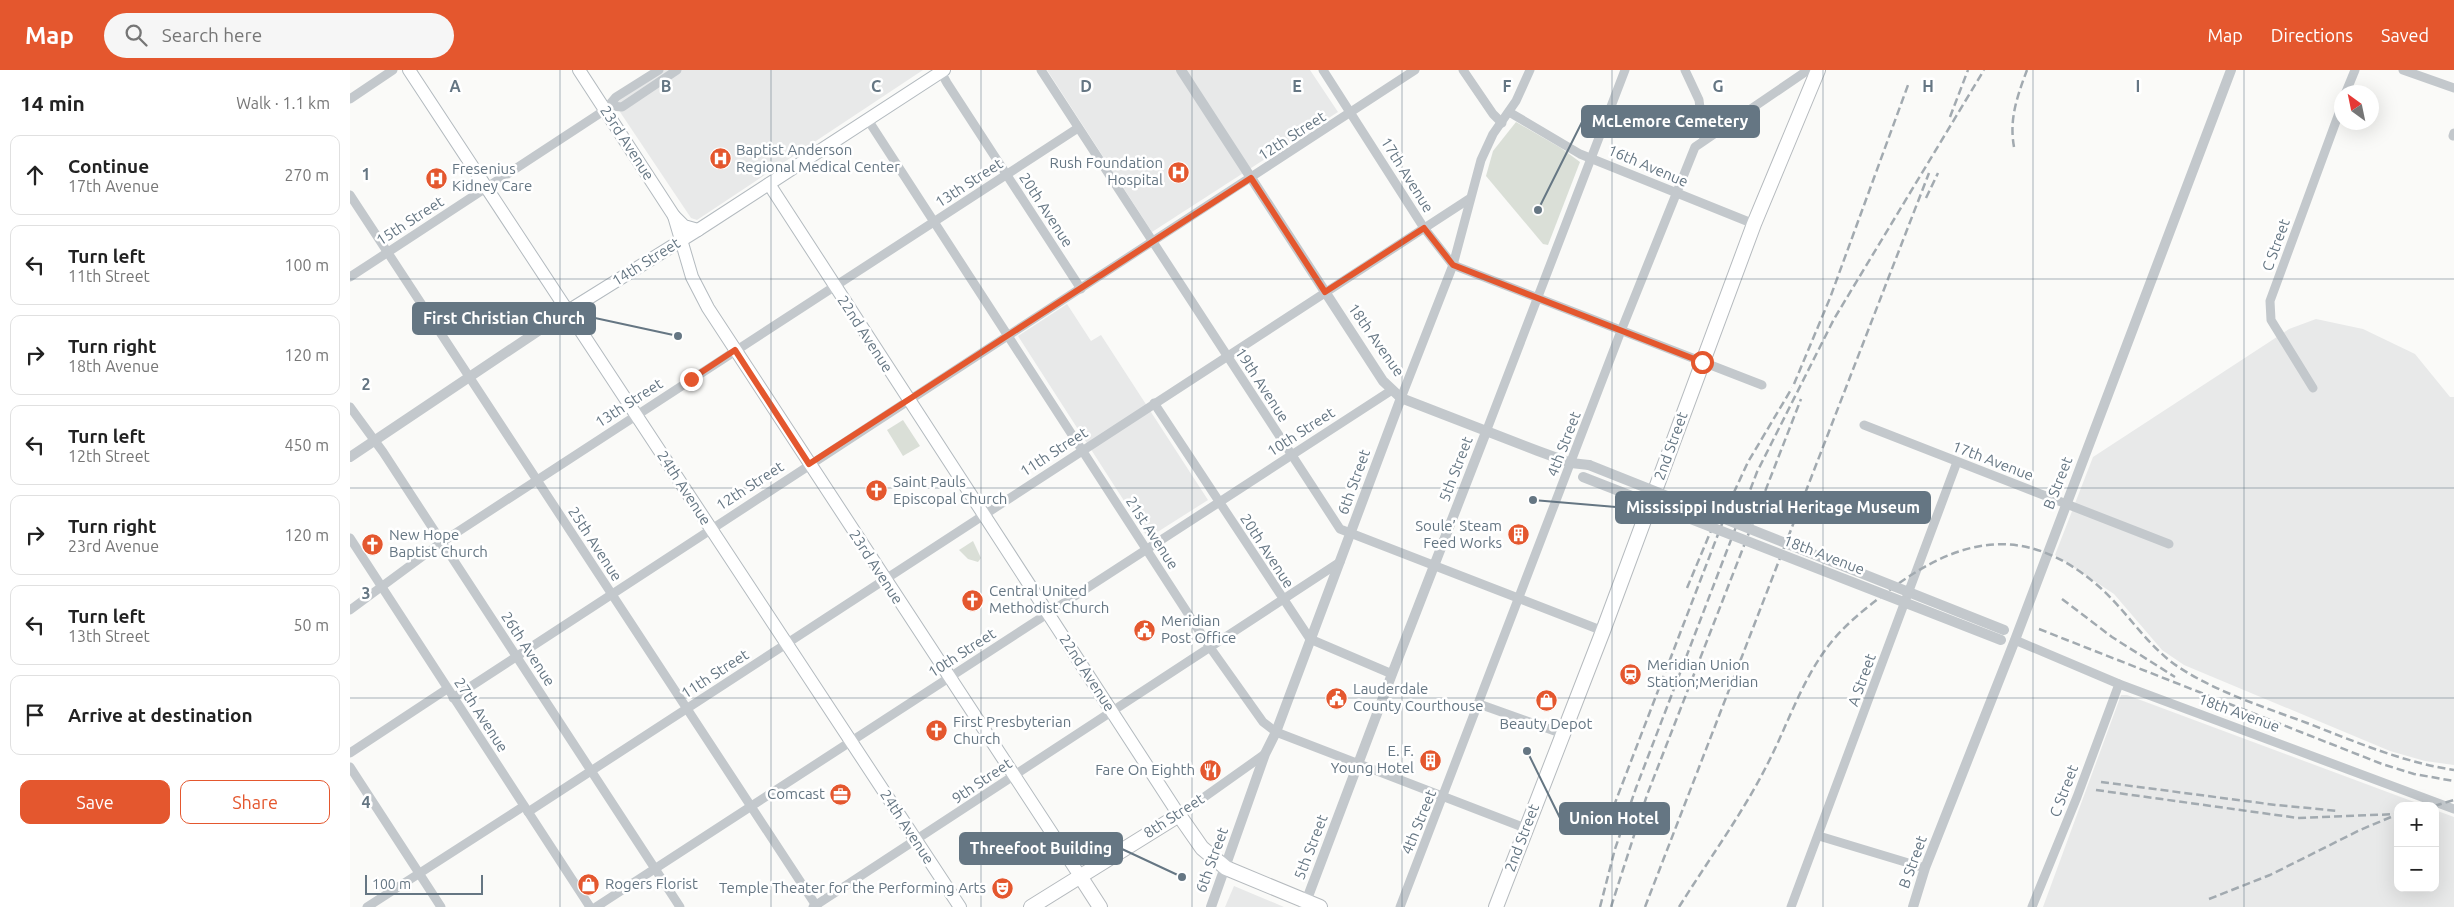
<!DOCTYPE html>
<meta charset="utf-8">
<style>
body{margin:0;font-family:Ubuntu,sans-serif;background:#f6f6f6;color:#222}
.controls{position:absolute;right:15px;bottom:15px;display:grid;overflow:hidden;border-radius:10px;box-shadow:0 5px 20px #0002}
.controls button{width:45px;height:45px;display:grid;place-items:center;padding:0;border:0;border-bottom:1px solid #e0e0e0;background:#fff;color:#222;font:25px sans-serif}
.compass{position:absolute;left:1984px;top:15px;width:45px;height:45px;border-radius:50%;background:#fff;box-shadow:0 5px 20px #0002;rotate:327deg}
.scale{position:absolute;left:15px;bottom:12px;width:118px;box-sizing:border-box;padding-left:5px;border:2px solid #657683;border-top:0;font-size:14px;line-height:18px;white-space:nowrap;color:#657683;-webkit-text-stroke:4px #fff;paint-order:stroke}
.stop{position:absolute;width:15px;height:15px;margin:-11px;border:4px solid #e4572e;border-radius:50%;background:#fff}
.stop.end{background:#e4572e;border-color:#fff;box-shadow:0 1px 5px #0008}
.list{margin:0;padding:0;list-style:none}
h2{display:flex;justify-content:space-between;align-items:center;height:65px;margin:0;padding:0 20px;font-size:21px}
h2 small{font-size:16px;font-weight:400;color:#767676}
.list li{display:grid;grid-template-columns:32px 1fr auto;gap:15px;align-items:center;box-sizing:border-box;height:80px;margin:0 10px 10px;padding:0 10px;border:1px solid #e0e0e0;border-radius:10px}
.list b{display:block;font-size:19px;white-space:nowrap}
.list p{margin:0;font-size:16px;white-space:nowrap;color:#767676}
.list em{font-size:16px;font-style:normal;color:#767676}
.actions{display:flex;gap:10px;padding:15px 20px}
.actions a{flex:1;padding:11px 0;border:1px solid #e4572e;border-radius:10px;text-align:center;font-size:18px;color:#e4572e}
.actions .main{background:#e4572e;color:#fff}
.icon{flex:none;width:28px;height:28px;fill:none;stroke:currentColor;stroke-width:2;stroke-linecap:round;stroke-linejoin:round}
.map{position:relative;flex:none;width:2104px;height:837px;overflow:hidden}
header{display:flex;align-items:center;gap:30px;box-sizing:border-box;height:70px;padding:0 25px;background:#e4572e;color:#fff}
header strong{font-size:24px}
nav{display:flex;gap:28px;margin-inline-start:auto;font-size:18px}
.search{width:350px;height:45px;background:#f6f6f6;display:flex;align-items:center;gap:12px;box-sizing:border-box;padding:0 18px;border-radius:28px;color:#767676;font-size:19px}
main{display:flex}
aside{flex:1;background:#fff}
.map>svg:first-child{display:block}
</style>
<header>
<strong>Map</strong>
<div class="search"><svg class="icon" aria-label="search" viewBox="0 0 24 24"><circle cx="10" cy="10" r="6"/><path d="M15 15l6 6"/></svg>Search here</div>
<nav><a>Map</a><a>Directions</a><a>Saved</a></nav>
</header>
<main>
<aside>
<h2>14 min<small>Walk · 1.1 km</small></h2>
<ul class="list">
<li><svg class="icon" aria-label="ahead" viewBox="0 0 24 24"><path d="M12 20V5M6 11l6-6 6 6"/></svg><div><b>Continue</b><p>17th Avenue</p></div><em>270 m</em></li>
<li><svg class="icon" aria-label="left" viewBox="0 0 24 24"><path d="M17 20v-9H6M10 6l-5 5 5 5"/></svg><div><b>Turn left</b><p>11th Street</p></div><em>100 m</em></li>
<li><svg class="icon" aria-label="right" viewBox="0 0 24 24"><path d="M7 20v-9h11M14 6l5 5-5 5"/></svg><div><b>Turn right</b><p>18th Avenue</p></div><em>120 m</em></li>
<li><svg class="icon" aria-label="left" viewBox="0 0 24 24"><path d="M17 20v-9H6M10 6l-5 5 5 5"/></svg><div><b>Turn left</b><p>12th Street</p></div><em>450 m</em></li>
<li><svg class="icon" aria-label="right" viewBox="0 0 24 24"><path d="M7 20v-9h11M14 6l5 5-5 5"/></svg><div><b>Turn right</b><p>23rd Avenue</p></div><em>120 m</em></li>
<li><svg class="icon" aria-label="left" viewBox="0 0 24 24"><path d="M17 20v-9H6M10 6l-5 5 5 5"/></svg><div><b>Turn left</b><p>13th Street</p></div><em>50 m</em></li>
<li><svg class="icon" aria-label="arrive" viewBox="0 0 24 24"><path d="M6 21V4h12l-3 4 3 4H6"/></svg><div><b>Arrive at destination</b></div></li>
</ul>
<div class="actions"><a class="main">Save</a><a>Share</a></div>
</aside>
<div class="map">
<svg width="2104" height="837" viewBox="0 0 2104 837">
<rect width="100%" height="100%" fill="#fafaf8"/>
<!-- built -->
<g fill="#e8e9e9">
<path d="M307,0H573L347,150L341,148L262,30Z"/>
<path d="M697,0H960L988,42L802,162Z"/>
<path d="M717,234L741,271L751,265L858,430L798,468L668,266Z"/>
<path d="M1966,249L2013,259L2065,284L2100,327H2104V695L2075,691L2040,681L1834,595L1812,580L1764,524L1705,485L1743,387L1939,259Z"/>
<path d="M1771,625H1777L2075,736H2048V818H2085V740L2104,747V837H1693Z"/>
<path d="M884,816L934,837H875Z"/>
</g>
<!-- green -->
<g fill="#dadfd7">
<path d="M1166,52L1211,78L1230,92L1198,175L1193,174L1136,106L1143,81Z"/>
<path d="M553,350L570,376L553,386L537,360Z"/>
<path d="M623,471L631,488L628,492L618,489L609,480Z"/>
</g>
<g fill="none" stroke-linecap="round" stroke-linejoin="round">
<defs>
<g id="secondary">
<path d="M59,0L610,837"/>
<path d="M229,0L324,146L334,156L348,160"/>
<path d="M419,114L829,745"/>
<path d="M324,146L342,207L358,238L730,806"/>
<path d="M218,241L348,160L594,0"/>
</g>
<g id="primary">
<path d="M730,806L750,837"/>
<path d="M681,837L829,745L852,778L876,798L970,837"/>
<path d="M1146,837L1253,561L1404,154L1468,0"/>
</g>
</defs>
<!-- secondary casing -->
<use href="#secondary" stroke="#b3babf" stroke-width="14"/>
<!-- primary casing -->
<use href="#primary" stroke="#b5babe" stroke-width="16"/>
<!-- minor -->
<g stroke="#c3c8cc" stroke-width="9">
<path d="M590,0L597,13L731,219"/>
<path d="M691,0L990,459L1253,561"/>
<path d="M973,0L1074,158L1103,195L1412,315"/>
<path d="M1113,0L1143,44L1152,53"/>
<path d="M1335,0L1349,30L1354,69"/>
<path d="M2053,0L2104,18"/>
<path d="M1996,22L2005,0"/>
<path d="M0,29L43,0"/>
<path d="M261,36L272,37L327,0"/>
<path d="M1159,42L1230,84L1404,154"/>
<path d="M518,50L859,576L913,652L926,662L1175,758"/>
<path d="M2103,66L2104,63"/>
<path d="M0,125L467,837"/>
<path d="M0,207L255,40L266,27L309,0"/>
<path d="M1963,318L1921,250L1920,231L1992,35"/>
<path d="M1051,328L1103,195L1131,90L1143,64L1166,31L1180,0"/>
<path d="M804,333L960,569L1042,604"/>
<path d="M0,337L33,382L330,837"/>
<path d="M1514,355L1819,474"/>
<path d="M1136,362L1275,0"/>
<path d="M0,468L240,837"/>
<path d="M0,540L92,472L728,58"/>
<path d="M1665,570L1769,614L2104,739"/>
<path d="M103,628L1065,0"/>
<path d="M1129,634L1213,664"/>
<path d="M0,683L97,619"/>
<path d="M0,697L91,837"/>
<path d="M178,742L1119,129"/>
<path d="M829,745L915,684"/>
<path d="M1469,766L1575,798"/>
<path d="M17,837L174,736"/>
<path d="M246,837L1042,320"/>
<path d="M463,837L990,492"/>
<path d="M1050,837L1271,261L1345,77L1458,0"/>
<path d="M1441,837L1607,392"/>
<path d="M1682,837L1727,727L1769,614"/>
</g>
<!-- tertiary -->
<g stroke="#c3c8cc" stroke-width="10">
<path d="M831,0L1033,311L1051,328L1188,381L1221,393L1239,395"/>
<path d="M0,387L218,241"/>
<path d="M861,837L915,684L926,662L1051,328"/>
<path d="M954,837L1042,604L1136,362"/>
<path d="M1563,837L1575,798L1665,570L1881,0"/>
</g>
<!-- secondary -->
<use href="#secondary" stroke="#fff" stroke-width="12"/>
<!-- primary -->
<use href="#primary" stroke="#fff" stroke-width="14"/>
<!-- rail -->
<g stroke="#a2aab0" stroke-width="2.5" stroke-dasharray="8 4" stroke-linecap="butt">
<path d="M1600,47L1618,0"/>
<path d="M1664,77C1659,49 1667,27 1677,0"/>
<path d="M1576,128L1588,103"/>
<path d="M1444,314L1480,228L1558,15"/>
<path d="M1337,518L1368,444"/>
<path d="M1712,529L1762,567L1825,607"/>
<path d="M1689,559L2032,694L2064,704L2104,711"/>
<path d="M1751,712L1926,735L1989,741"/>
<path d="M1746,720L1948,748L2048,744"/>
<path d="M2084,736L2104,730"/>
<path d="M1255,759L1385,420L1398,392L1442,318"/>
<path d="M1859,829L1920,805L2010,760L2041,747"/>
<path d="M1250,837L1265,779L1286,718L1407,402L1484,249L1634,0"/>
<path d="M1261,837L1297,725L1451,329"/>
<path d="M1295,837L1579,103"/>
<path d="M1329,837C1359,789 1393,743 1418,693C1439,652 1453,606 1483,570C1500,550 1521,534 1541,519C1611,467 1675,454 1746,514C1777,540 1796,576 1830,598C1869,623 1914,637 1957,653C2006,672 2052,692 2104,700"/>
</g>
<!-- tertiary-bridge -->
<g stroke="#c3c8cc" stroke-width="10">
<path d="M1239,395L1654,560"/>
<path d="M1233,407L1651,570"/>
</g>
</g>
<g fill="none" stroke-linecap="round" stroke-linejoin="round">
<!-- route -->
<path stroke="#e4572e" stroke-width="6" d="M341,309L385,280L459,394L901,108L975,222L1074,158L1103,195L1352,292"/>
</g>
<!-- grid -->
<path fill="none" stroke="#657683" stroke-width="1" stroke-opacity="0.55" d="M210,0V837M421,0V837M631,0V837M842,0V837M1052,0V837M1262,0V837M1473,0V837M1683,0V837M1894,0V837M0,209H2104M0,418H2104M0,628H2104"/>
<!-- icons -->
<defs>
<symbol id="hospital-disc" viewBox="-11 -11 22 22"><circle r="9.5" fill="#e4572e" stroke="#fff"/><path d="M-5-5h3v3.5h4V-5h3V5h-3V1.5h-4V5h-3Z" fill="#fff"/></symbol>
<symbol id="church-disc" viewBox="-11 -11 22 22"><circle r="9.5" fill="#e4572e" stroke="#fff"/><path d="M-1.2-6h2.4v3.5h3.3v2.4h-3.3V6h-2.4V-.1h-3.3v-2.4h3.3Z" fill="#fff"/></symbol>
<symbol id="building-disc" viewBox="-11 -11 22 22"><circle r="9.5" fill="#e4572e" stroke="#fff"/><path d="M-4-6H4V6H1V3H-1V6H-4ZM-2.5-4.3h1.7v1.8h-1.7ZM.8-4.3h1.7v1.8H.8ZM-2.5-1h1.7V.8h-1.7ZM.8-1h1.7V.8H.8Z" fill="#fff"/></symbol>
<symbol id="civic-disc" viewBox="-11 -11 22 22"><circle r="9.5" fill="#e4572e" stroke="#fff"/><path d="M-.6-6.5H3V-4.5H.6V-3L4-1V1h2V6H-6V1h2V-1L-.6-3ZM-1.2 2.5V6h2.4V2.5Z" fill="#fff"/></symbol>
<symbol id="station-disc" viewBox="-11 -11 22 22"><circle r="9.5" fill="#e4572e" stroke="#fff"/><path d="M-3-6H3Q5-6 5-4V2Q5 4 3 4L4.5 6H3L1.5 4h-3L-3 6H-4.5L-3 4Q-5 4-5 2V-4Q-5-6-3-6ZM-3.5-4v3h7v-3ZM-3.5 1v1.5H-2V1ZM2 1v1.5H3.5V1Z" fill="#fff"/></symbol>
<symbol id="shop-disc" viewBox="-11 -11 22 22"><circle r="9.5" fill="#e4572e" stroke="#fff"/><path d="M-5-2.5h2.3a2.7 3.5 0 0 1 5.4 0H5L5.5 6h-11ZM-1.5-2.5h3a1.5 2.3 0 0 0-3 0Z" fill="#fff"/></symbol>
<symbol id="restaurant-disc" viewBox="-11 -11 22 22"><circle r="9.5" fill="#e4572e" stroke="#fff"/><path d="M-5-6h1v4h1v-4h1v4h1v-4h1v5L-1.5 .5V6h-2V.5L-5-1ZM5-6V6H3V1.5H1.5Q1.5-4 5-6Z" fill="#fff"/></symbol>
<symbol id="office-disc" viewBox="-11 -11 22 22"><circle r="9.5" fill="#e4572e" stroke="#fff"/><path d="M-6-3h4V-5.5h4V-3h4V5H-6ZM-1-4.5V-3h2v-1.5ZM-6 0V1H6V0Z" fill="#fff"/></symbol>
<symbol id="theatre-disc" viewBox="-11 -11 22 22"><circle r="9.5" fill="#e4572e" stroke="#fff"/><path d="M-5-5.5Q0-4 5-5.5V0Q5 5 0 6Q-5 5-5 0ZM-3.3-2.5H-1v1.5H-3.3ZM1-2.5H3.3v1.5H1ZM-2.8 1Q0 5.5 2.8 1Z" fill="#fff"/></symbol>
</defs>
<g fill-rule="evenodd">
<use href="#hospital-disc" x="358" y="76" width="25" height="25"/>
<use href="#hospital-disc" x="816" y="90" width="25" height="25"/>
<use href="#hospital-disc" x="74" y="96" width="25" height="25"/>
<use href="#church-disc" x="514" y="408" width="25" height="25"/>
<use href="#building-disc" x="1156" y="452" width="25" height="25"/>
<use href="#church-disc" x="10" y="462" width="25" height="25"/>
<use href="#church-disc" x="610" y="518" width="25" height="25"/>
<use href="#civic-disc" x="782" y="548" width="25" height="25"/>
<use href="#station-disc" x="1268" y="592" width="25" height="25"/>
<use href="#civic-disc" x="974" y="616" width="25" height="25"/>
<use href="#shop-disc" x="1184" y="618" width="25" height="25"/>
<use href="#church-disc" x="574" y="648" width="25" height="25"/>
<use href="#building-disc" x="1068" y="678" width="25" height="25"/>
<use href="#restaurant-disc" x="848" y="688" width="25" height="25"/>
<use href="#office-disc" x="478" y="712" width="25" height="25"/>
<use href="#shop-disc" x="226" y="802" width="25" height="25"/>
<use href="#theatre-disc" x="640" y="806" width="25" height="25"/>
</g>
<g text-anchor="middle" stroke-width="5" stroke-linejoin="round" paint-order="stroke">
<!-- street labels -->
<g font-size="15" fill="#657683" stroke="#fff">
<text transform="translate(942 66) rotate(-33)" y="5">12th Street</text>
<text transform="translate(277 73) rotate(57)" y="5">23rd Avenue</text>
<text transform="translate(1298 96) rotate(23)" y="5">16th Avenue</text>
<text transform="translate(1057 105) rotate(58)" y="5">17th Avenue</text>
<text transform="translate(619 113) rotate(-33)" y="5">13th Street</text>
<text transform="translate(696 140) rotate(57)" y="5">20th Avenue</text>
<text transform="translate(60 151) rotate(-33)" y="5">15th Street</text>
<text transform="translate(1926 175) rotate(-70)" y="5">C Street</text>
<text transform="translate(296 192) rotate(-32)" y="5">14th Street</text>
<text transform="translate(515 264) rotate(57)" y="5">22nd Avenue</text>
<text transform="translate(1026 270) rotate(55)" y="5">18th Avenue</text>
<text transform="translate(912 315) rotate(57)" y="5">19th Avenue</text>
<text transform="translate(279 333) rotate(-33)" y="5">13th Street</text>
<text transform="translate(951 362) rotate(-33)" y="5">10th Street</text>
<text transform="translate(1214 374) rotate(-69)" y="5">4th Street</text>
<text transform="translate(1321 376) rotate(-70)" y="5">2nd Street</text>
<text transform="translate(704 382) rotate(-33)" y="5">11th Street</text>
<text transform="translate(1643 391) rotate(21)" y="5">17th Avenue</text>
<text transform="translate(1106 399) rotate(-69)" y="5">5th Street</text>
<text transform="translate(1004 412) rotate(-70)" y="5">6th Street</text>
<text transform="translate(1708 413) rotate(-69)" y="5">B Street</text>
<text transform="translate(400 416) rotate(-33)" y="5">12th Street</text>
<text transform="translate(334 418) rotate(57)" y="5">24th Avenue</text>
<text transform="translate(802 463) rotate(57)" y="5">21st Avenue</text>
<text transform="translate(245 474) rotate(57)" y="5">25th Avenue</text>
<text transform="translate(917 481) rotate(57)" y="5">20th Avenue</text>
<text transform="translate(1474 485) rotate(21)" y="5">18th Avenue</text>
<text transform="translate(526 497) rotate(57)" y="5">23rd Avenue</text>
<text transform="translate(178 579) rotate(57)" y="5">26th Avenue</text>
<text transform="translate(612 583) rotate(-33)" y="5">10th Street</text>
<text transform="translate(737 603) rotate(57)" y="5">22nd Avenue</text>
<text transform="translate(365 604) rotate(-33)" y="5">11th Street</text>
<text transform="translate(1512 610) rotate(-70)" y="5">A Street</text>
<text transform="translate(1889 643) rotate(20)" y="5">18th Avenue</text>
<text transform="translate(131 645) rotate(57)" y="5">27th Avenue</text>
<text transform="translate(632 711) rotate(-34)" y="5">9th Street</text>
<text transform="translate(1714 721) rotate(-69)" y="5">C Street</text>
<text transform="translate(824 746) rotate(-33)" y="5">8th Street</text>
<text transform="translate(1069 752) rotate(-68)" y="5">4th Street</text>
<text transform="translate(557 757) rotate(57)" y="5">24th Avenue</text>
<text transform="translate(1172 768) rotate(-69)" y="5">2nd Street</text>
<text transform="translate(961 777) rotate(-69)" y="5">5th Street</text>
<text transform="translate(862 790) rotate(-70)" y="5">6th Street</text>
<text transform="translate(1563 792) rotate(-70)" y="5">B Street</text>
</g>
<!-- poi labels -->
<g font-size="15" fill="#657683" stroke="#fff" text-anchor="start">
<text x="386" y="85">Baptist Anderson<tspan x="386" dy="17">Regional Medical Center</tspan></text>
<text x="813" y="98" text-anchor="end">Rush Foundation<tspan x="813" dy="17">Hospital</tspan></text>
<text x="102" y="104">Fresenius<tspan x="102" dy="17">Kidney Care</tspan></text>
<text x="543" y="417">Saint Pauls<tspan x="543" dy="17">Episcopal Church</tspan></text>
<text x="1152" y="461" text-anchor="end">Soule’ Steam<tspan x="1152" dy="17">Feed Works</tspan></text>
<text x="39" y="470">New Hope<tspan x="39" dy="17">Baptist Church</tspan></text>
<text x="639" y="526">Central United<tspan x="639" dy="17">Methodist Church</tspan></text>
<text x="811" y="556">Meridian<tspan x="811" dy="17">Post Office</tspan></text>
<text x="1297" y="600">Meridian Union<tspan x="1297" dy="17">Station;Meridian</tspan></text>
<text x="1003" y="624">Lauderdale<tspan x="1003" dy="17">County Courthouse</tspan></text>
<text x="603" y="657">First Presbyterian<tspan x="603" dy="17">Church</tspan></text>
<text x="1196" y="659" text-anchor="middle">Beauty Depot</text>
<text x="1064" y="686" text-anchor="end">E. F.<tspan x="1064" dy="17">Young Hotel</tspan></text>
<text x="845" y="705" text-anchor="end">Fare On Eighth</text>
<text x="475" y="729" text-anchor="end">Comcast</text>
<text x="255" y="819">Rogers Florist</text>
<text x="636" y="823" text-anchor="end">Temple Theater for the Performing Arts</text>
</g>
</g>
<g font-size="16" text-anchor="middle" font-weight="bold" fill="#657683" stroke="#fff" stroke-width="5" stroke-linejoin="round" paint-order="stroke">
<text x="105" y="22">A</text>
<text x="316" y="22">B</text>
<text x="526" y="22">C</text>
<text x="736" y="22">D</text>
<text x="947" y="22">E</text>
<text x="1157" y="22">F</text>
<text x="1368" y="22">G</text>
<text x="1578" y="22">H</text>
<text x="1788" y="22">I</text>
<text x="16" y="110">1</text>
<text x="16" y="320">2</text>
<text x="16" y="529">3</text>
<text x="16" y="738">4</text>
</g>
<!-- callouts -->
<path fill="none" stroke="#657683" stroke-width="2" d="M1188 140L1232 52M328 266L245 248M1183 430L1266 437M1177 681L1210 748M832 807L772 779"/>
<g fill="#657683" stroke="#fff" stroke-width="2">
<circle cx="1188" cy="140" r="5"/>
<circle cx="328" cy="266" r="5"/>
<circle cx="1183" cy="430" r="5"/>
<circle cx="1177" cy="681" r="5"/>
<circle cx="832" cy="807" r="5"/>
</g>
<g fill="#657683" stroke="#657683" stroke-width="2">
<rect x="1232" y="36" width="177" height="31" rx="5"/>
<rect x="63" y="233" width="182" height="31" rx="5"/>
<rect x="1266" y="422" width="314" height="31" rx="5"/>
<rect x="1210" y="733" width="109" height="31" rx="5"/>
<rect x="610" y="763" width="162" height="31" rx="5"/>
</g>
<g font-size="16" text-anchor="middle" font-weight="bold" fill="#fff">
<text x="1320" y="57">McLemore Cemetery</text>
<text x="154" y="254">First Christian Church</text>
<text x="1423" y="443">Mississippi Industrial Heritage Museum</text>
<text x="1264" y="754">Union Hotel</text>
<text x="691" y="784">Threefoot Building</text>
</g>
</svg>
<div class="controls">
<button>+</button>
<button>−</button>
</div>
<svg class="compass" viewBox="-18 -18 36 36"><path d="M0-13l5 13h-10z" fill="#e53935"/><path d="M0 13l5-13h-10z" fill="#767676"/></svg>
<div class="scale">100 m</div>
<div class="stop" style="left:1352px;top:292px"></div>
<div class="stop end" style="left:341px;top:309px"></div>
</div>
</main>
